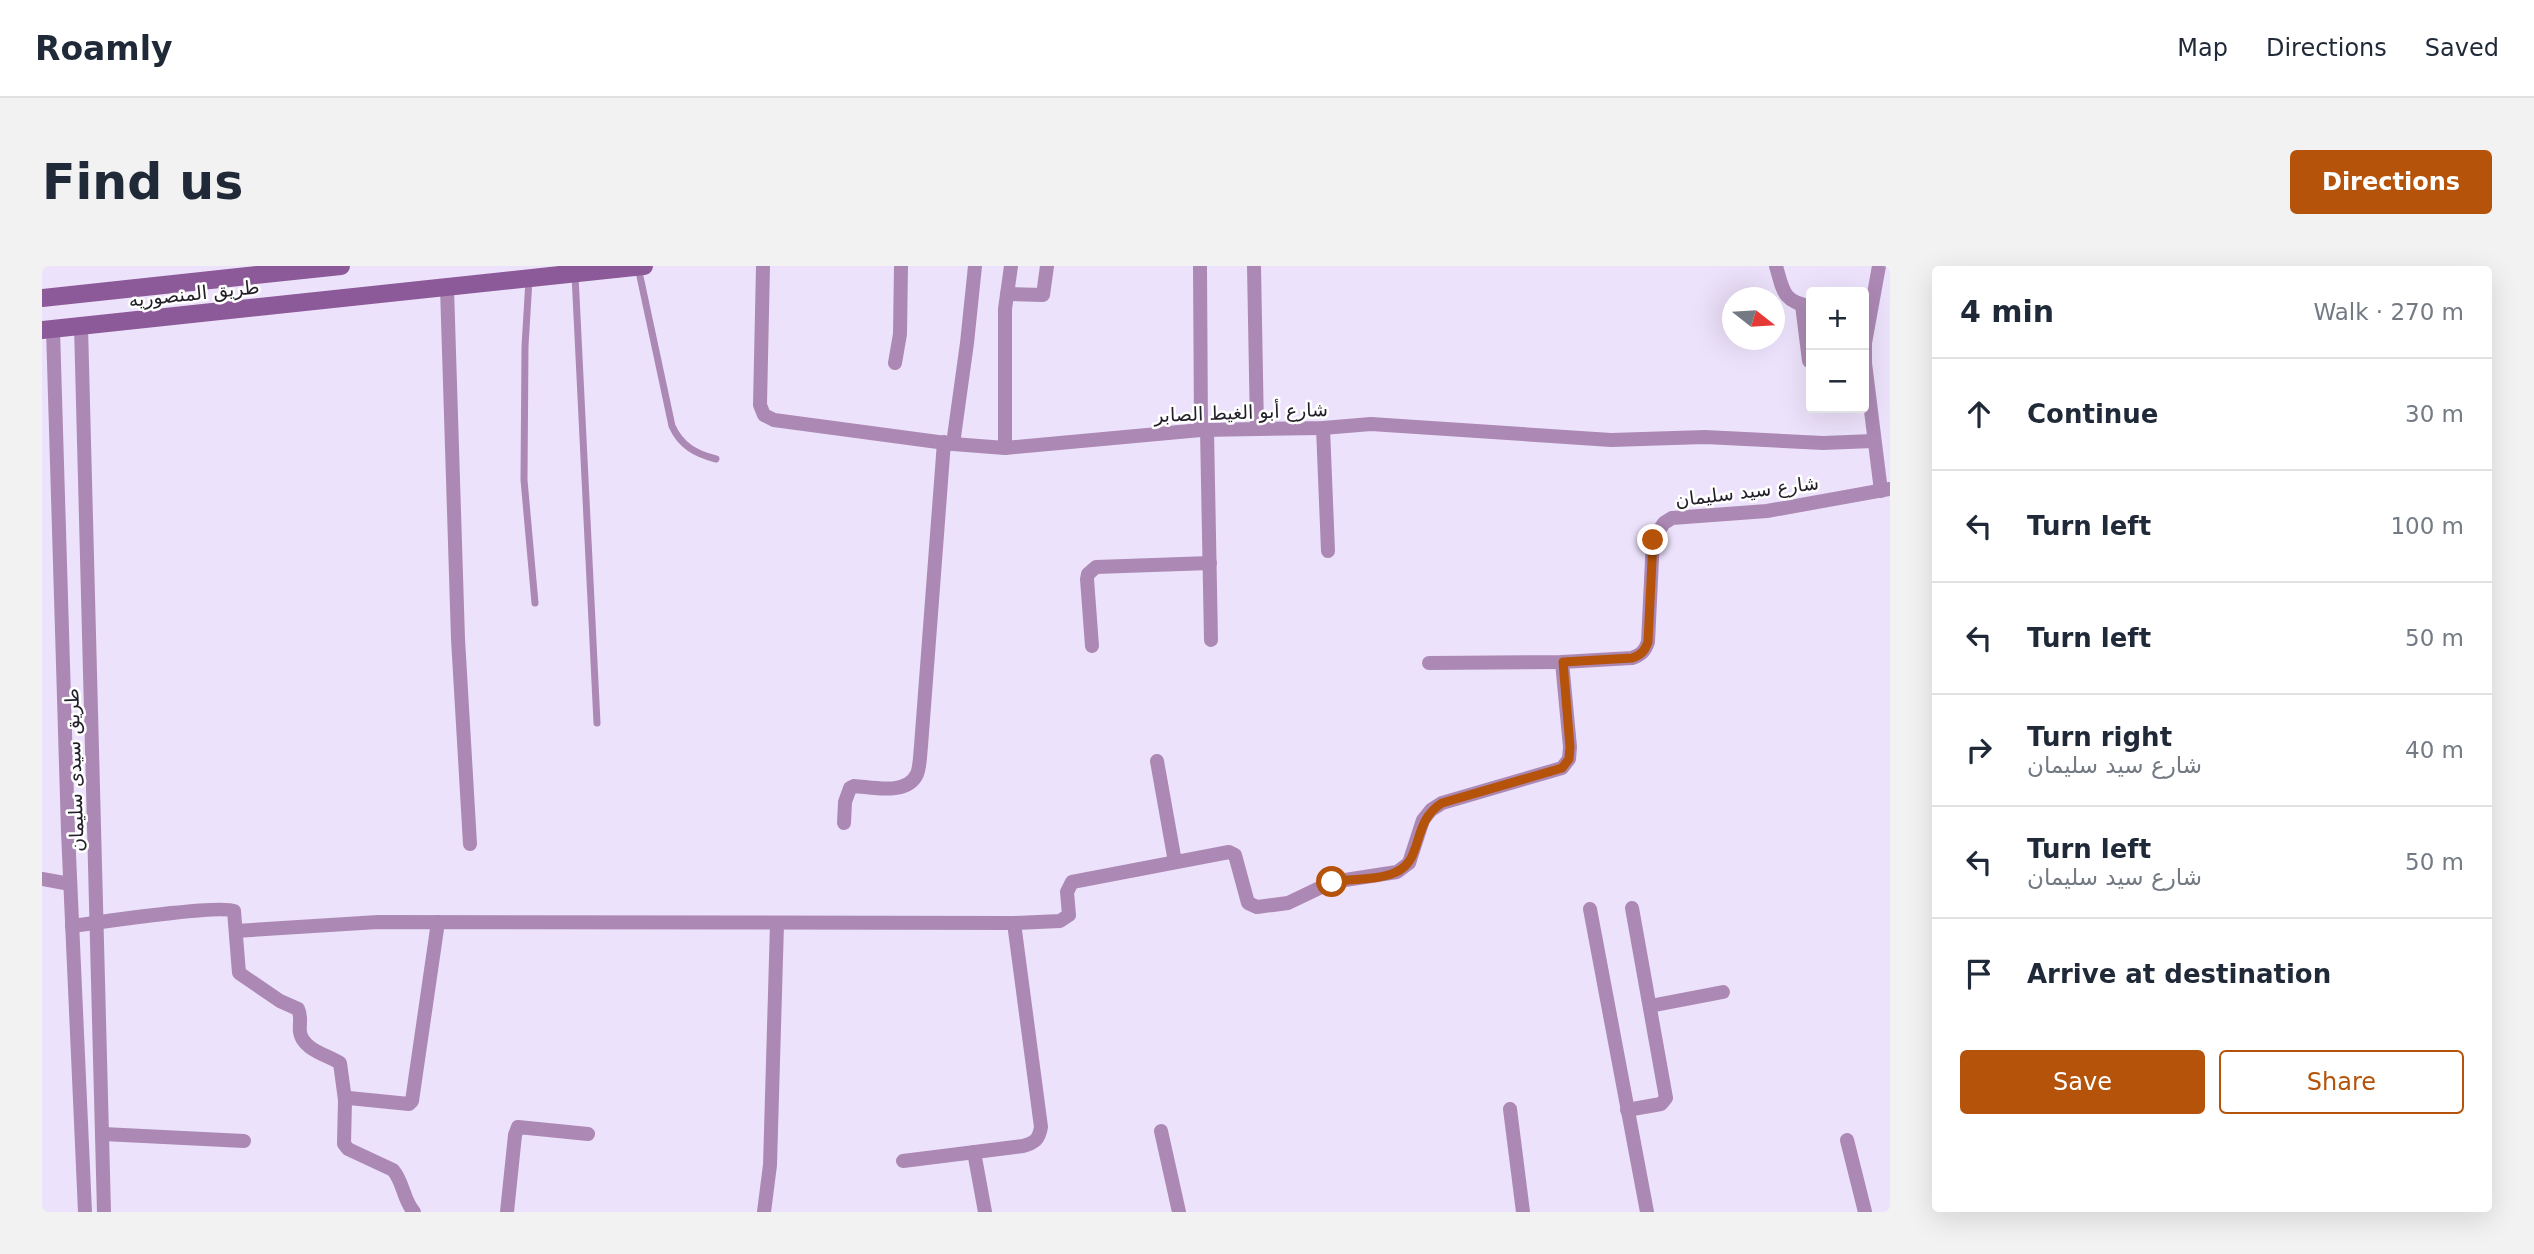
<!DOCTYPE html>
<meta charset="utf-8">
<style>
body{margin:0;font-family:"DejaVu Sans",Vazirmatn,sans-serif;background:#f2f2f3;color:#1f2937}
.controls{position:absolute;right:21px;top:21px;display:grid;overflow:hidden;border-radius:7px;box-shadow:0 7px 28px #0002}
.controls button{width:63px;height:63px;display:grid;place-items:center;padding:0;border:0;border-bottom:2px solid #e0e1e3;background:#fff;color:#1f2937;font:35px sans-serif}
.compass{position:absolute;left:1680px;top:21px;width:63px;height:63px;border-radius:50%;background:#fff;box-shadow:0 7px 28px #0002;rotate:107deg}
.stop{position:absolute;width:21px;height:21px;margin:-16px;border:5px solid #b45309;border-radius:50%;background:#fff}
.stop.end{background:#b45309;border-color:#fff;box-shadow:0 2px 7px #0008}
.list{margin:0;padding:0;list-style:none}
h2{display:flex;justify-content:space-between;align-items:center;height:91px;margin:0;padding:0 28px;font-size:30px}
h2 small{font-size:23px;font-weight:400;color:#747a83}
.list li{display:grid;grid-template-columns:46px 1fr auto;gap:21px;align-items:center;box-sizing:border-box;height:112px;padding:0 28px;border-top:2px solid #e0e1e3}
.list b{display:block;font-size:26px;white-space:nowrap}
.list p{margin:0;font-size:23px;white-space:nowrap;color:#747a83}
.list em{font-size:23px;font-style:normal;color:#747a83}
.actions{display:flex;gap:14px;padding:21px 28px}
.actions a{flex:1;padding:16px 0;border:2px solid #b45309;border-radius:7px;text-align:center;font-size:24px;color:#b45309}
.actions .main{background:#b45309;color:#fff}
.icon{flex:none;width:38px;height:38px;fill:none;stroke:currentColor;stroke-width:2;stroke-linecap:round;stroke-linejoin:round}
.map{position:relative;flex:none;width:1848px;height:946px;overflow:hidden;border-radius:7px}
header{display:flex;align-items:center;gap:42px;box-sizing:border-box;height:98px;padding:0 35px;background:#fff;border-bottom:2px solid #e0e1e3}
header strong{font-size:33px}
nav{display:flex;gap:38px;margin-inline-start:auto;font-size:24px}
.intro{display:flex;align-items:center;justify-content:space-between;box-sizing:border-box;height:168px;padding:0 42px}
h1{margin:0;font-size:49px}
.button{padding:18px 32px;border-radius:7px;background:#b45309;color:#fff;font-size:24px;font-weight:700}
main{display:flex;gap:42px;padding:0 42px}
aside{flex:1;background:#fff;border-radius:7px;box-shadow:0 7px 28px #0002}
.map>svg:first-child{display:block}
</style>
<header>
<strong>Roamly</strong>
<nav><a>Map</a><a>Directions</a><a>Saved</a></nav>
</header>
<div class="intro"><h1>Find us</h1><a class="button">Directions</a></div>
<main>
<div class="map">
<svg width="1848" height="946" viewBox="0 0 1848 946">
<rect width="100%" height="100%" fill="#ede2fb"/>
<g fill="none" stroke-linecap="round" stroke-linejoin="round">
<!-- lane -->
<g stroke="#ac89b4" stroke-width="7">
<path d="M596,1L630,160C639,180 654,188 674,193"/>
<path d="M533,9L555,457"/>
<path d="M487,14L483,80L482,214L493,337"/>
</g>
<!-- street -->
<g stroke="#ac89b4" stroke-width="14">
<path d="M721,0L718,139L722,149L732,154L911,178L963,182L1159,164L1281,162L1329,158L1569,174L1663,171L1781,177L1831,175"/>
<path d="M1158,0L1159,164"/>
<path d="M1212,0L1215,163"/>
<path d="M1734,0C1741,24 1741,37 1769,40"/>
<path d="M1837,0L1823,77V97L1839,225"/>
<path d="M405,22L416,373L428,578"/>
<path d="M965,28L1001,29L1005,0"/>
<path d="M1760,39L1767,95"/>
<path d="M39,60C45,355 57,650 62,946"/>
<path d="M11,63L26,566L43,946"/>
<path d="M853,97L858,68L859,0"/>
<path d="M1281,162L1286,285"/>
<path d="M1165,164L1169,374"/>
<path d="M911,178L925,77L933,0"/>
<path d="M963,182V43L969,0"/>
<path d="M1050,380L1045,313L1046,308L1054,301L1168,297"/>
<path d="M1387,397L1520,396L1590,392C1599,389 1603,385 1606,376L1611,273L1622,257L1630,252L1725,245L1848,223"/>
<path d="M1115,495L1133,596"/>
<path d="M802,557L803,536L808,522L812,520C830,521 865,530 875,508C878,501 878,489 879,480L902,176"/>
<path d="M0,613L28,618"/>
<path d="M1548,643L1605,946"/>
<path d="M30,660C53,657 178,638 192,645L197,707L238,735L256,743C260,751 257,757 258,766C260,783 285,789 298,797L303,834L302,878L306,883L351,904C362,917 361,934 372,946"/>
<path d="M194,665L336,656L972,657L1018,655L1027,649L1025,626L1030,616L1187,586L1193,589L1206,637L1215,641L1246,637L1290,616L1355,606L1367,597L1381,554L1389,544L1400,537L1520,502L1527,493L1528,481L1520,396"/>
<path d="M1608,740L1681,726"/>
<path d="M303,834L307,832L367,838L370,835L396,656"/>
<path d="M1468,843L1481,946"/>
<path d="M1585,844L1619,838L1624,832L1590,642"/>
<path d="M1119,865L1137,946"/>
<path d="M61,868L202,875"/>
<path d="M1805,874L1823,946"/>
<path d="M932,886L943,946"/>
<path d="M861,895L981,880C992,877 997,874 999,861L972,657"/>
<path d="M465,946L473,869L476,861L546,868"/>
<path d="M722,946L728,899L735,658"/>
</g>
<!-- secondary -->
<g stroke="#8d5a99" stroke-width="18">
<path d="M0,32L299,0"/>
<path d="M0,64L602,0"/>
</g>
</g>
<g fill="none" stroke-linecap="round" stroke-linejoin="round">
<!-- route -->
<path stroke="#b45309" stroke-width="9" d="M1290,616C1310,612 1335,615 1354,606C1382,594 1369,556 1400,537L1520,502L1527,493L1528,481L1521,396L1590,392C1599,389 1603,385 1606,376L1611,274"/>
</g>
<g text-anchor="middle" stroke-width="5" stroke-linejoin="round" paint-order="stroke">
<!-- street labels -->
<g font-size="19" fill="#231f28" stroke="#fff">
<text transform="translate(152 27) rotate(-6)" y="7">طريق المنصوريه</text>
<text transform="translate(1199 146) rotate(-2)" y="7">شارع أبو الغيط الصابر</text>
<text transform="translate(1705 225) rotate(-7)" y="7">شارع سيد سليمان</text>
<text transform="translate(32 504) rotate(-92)" y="7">طريق سيدى سليمان</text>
</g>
</g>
</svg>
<div class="controls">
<button>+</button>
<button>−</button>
</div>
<svg class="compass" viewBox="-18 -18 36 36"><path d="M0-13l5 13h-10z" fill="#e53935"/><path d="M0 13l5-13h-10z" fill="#747a83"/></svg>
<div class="stop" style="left:1290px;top:616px"></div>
<div class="stop end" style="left:1611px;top:274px"></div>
</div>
<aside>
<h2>4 min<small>Walk · 270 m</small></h2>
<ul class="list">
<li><svg class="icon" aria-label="ahead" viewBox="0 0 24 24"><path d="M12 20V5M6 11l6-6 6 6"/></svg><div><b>Continue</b></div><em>30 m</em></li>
<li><svg class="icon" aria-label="left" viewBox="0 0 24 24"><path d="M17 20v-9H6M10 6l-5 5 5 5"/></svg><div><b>Turn left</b></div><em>100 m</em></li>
<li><svg class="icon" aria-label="left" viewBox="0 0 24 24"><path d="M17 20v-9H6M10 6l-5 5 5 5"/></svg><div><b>Turn left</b></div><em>50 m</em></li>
<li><svg class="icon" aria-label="right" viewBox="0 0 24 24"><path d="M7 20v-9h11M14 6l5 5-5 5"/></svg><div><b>Turn right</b><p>شارع سيد سليمان</p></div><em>40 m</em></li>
<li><svg class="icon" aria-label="left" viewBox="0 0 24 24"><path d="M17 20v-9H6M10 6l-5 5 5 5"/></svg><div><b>Turn left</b><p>شارع سيد سليمان</p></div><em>50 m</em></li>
<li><svg class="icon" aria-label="arrive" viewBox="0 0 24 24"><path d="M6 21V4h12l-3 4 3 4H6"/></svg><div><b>Arrive at destination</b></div></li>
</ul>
<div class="actions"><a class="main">Save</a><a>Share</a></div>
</aside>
</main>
